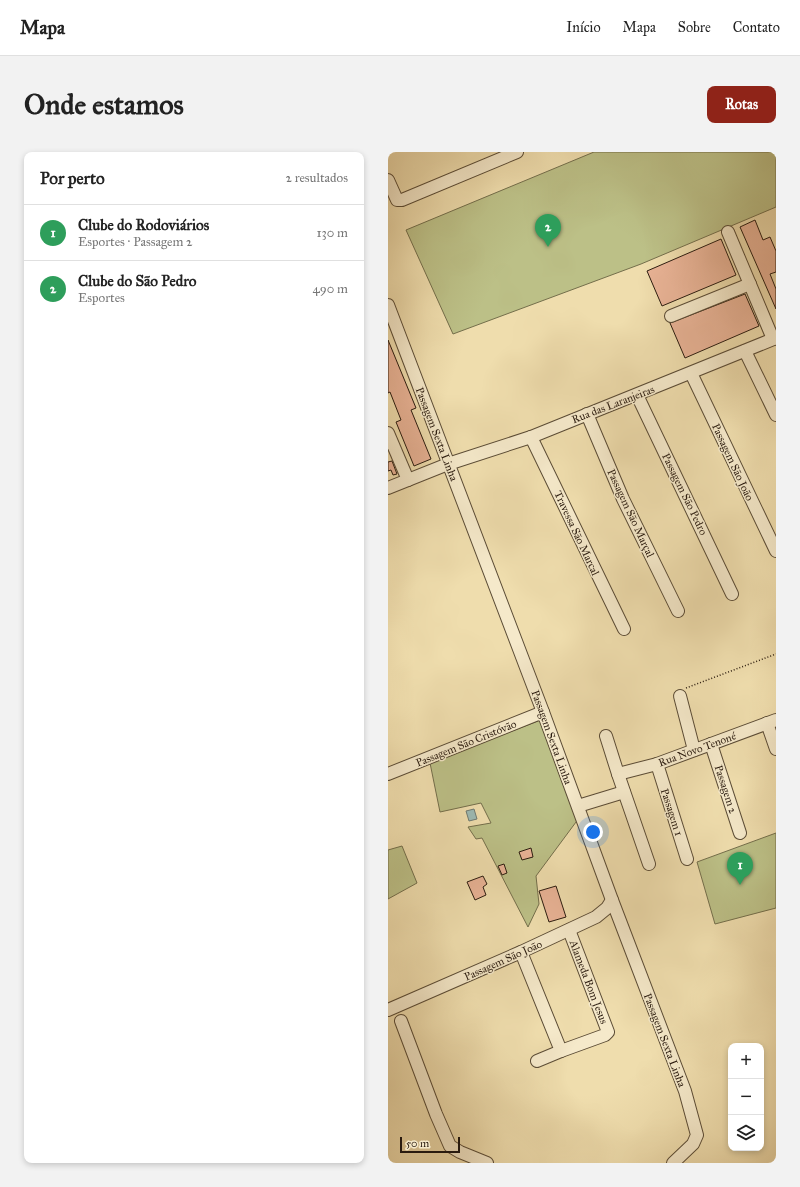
<!DOCTYPE html>
<html lang="pt">
<meta charset="utf-8">
<style>
body{margin:0;font-family:"IM FELL Great Primer",serif;background:#f2f2f2;color:#222}
.controls{position:absolute;right:12px;bottom:12px;display:grid;overflow:hidden;border-radius:8px;box-shadow:0 2px 6px #0003}
.controls button{width:36px;height:36px;display:grid;place-items:center;padding:0;border:0;border-bottom:1px solid #e0e0e0;background:#fff;color:#222;font:20px sans-serif}
.scale{position:absolute;left:12px;bottom:10px;width:60px;box-sizing:border-box;padding-left:4px;border:2px solid #2a1b0f;border-top:0;font-size:11px;line-height:14px;white-space:nowrap;color:#2a1b0f;-webkit-text-stroke:3px #f5e9ca;paint-order:stroke}
.you{position:absolute;left:205px;top:680px;width:14px;height:14px;margin:-10px;border:3px solid #fff;border-radius:50%;background:#1a73e8;box-shadow:0 0 0 6px #1a73e833}
.badge{display:grid;place-items:center;width:26px;height:26px;border-radius:50%;background:#8f2418;color:#fff;font-size:13px;font-weight:700}
.pin{position:absolute;translate:-50% -33px;filter:drop-shadow(0 1px 2px #0008)}
.pin::after{content:'';position:absolute;top:21px;width:14px;height:12px;background:inherit;clip-path:polygon(0 0,100% 0,50% 100%)}
.list{margin:0;padding:0;list-style:none}
h2{display:flex;justify-content:space-between;align-items:center;height:52px;margin:0;padding:0 16px;font-size:17px}
h2 small{font-size:13px;font-weight:400;color:#767676}
.list li{display:grid;grid-template-columns:26px 1fr auto;gap:12px;align-items:center;box-sizing:border-box;height:56px;padding:0 16px;border-top:1px solid #e0e0e0}
.list b{display:block;font-size:15px;white-space:nowrap}
.list p{margin:0;font-size:13px;white-space:nowrap;color:#767676}
.list em{font-size:13px;font-style:normal;color:#767676}
.icon{flex:none;width:22px;height:22px;fill:none;stroke:currentColor;stroke-width:2;stroke-linecap:round;stroke-linejoin:round}
.map{position:relative;flex:none;width:388px;height:1011px;overflow:hidden;border-radius:8px}
header{display:flex;align-items:center;gap:24px;box-sizing:border-box;height:56px;padding:0 20px;background:#fff;border-bottom:1px solid #e0e0e0}
header strong{font-size:19px}
nav{display:flex;gap:22px;margin-inline-start:auto;font-size:14px}
.intro{display:flex;align-items:center;justify-content:space-between;box-sizing:border-box;height:96px;padding:0 24px}
h1{margin:0;font-size:28px}
.button{padding:10px 18px;border-radius:8px;background:#8f2418;color:#fff;font-size:14px;font-weight:700}
main{display:flex;gap:24px;padding:0 24px}
aside{flex:1;background:#fff;border-radius:8px;box-shadow:0 2px 6px #0003}
.map>svg:first-child{display:block}
</style>
<header>
<strong>Mapa</strong>
<nav><a>Início</a><a>Mapa</a><a>Sobre</a><a>Contato</a></nav>
</header>
<div class="intro"><h1>Onde estamos</h1><a class="button">Rotas</a></div>
<main>
<aside>
<h2>Por perto<small>2 resultados</small></h2>
<ul class="list">
<li><span class="badge" style="background:#2e9e5b">1</span><div><b>Clube do Rodoviários</b><p>Esportes · Passagem 2</p></div><em>130 m</em></li>
<li><span class="badge" style="background:#2e9e5b">2</span><div><b>Clube do São Pedro</b><p>Esportes</p></div><em>490 m</em></li>
</ul>
</aside>
<div class="map">
<svg width="388" height="1011" viewBox="0 0 388 1011">
<rect width="100%" height="100%" fill="#efddad"/>
<filter id="stains"><feTurbulence type="fractalNoise" baseFrequency=".005" numOctaves="4"/><feColorMatrix values="0 0 0 0 .2 0 0 0 0 .09 0 0 0 0 .02 0 0 0 .5 -.17"/></filter>
<radialGradient id="worn" r=".72"><stop offset=".6" stop-color="#630" stop-opacity="0"/><stop offset="1" stop-color="#630" stop-opacity=".3"/></radialGradient>
<!-- green -->
<g fill="#bcc087" stroke="#736e4b">
<path d="M206,0H388V55L253,112L65,182L18,78Z"/>
<path d="M155,567L191,666L148,724L151,752L140,775L94,686L88,687L80,675L103,671L93,651L52,660L42,611Z"/>
<path d="M388,681V756L327,772L309,710Z"/>
<path d="M14,694L29,731L0,747V698Z"/>
</g>
<!-- water -->
<path fill="#9dbab4" stroke="#6f7a72" d="M86,657L89,667L81,669L78,659Z"/>
<!-- building -->
<g fill="#e9b396" stroke="#2a1b0f">
<path d="M367,68L375,88L382,85L388,99V120L382,122L388,137V157L352,75Z"/>
<path d="M333,87L348,123L274,154L259,119Z"/>
<path d="M357,142L371,174L297,206L282,171Z"/>
<path d="M0,188L28,256L23,258L43,307L26,314L8,270L13,268L2,240L0,241Z"/>
<path d="M4,309L9,322L5,323L3,318L0,319V310Z"/>
<path d="M143,696L145,705L134,708L131,700Z"/>
<path d="M116,712L119,721L114,723L110,714Z"/>
<path d="M95,724L99,732L95,735L98,743L87,748L79,730Z"/>
<path d="M168,734L178,765L161,770L151,739Z"/>
</g>
<g fill="none" stroke-linecap="round" stroke-linejoin="round">
<defs>
<g id="minor">
<path d="M0,28L9,48H14L129,0"/>
<path d="M340,80L385,187"/>
<path d="M0,153L155,560L224,748L297,939L309,983L305,992L285,1011"/>
<path d="M283,164L362,132"/>
<path d="M357,199L388,263"/>
<path d="M303,221L388,399"/>
<path d="M249,243L344,442"/>
<path d="M199,262L235,347L290,459"/>
<path d="M0,281L20,328"/>
<path d="M143,285L236,477"/>
<path d="M0,336L60,312L143,285L388,186"/>
<path d="M292,544L306,598"/>
<path d="M379,571L388,597"/>
<path d="M218,584L230,622L261,712"/>
<path d="M323,592L352,681"/>
<path d="M269,612L299,707"/>
<path d="M0,622L155,560"/>
<path d="M230,622L269,612L388,568"/>
<path d="M190,654L236,640"/>
<path d="M133,800L173,899L149,909"/>
<path d="M0,858L133,800L208,765L219,756L224,748"/>
<path d="M13,869L48,962L62,994L72,1000L99,1011"/>
<path d="M173,899L217,883L220,880L181,778"/>
</g>
</defs>
<!-- minor casing -->
<use href="#minor" stroke="#5b4c36" stroke-width="14"/>
<!-- path -->
<path stroke="#2a1b0f" stroke-width="1.5" stroke-dasharray="1 2" stroke-linecap="butt" d="M298,536L388,502"/>
<!-- minor -->
<use href="#minor" stroke="#f5e9ca" stroke-width="12"/>
</g>
<g text-anchor="middle" stroke-width="3" stroke-linejoin="round" paint-order="stroke">
<!-- street labels -->
<g font-size="11" fill="#2a1b0f" stroke="#f5e9ca">
<text transform="translate(225 252) rotate(-21)" y="4">Rua das Laranjeiras</text>
<text transform="translate(49 282) rotate(69)" y="4">Passagem Sexta Linha</text>
<text transform="translate(345 310) rotate(65)" y="4">Passagem São João</text>
<text transform="translate(297 342) rotate(64)" y="4">Passagem São Pedro</text>
<text transform="translate(243 361) rotate(65)" y="4">Passagem São Marçal</text>
<text transform="translate(189 381) rotate(65)" y="4">Travessa São Marcal</text>
<text transform="translate(164 585) rotate(70)" y="4">Passagem Sexta Linha</text>
<text transform="translate(78 591) rotate(-22)" y="4">Passagem São Cristóvão</text>
<text transform="translate(309 597) rotate(-20)" y="4">Rua Novo Tenoné</text>
<text transform="translate(338 637) rotate(72)" y="4">Passagem 2</text>
<text transform="translate(284 660) rotate(72)" y="4">Passagem 1</text>
<text transform="translate(115 808) rotate(-24)" y="4">Passagem São João</text>
<text transform="translate(201 830) rotate(69)" y="4">Alameda Bom Jesus</text>
<text transform="translate(277 888) rotate(69)" y="4">Passagem Sexta Linha</text>
</g>
</g>
<rect width="100%" height="100%" filter="url(#stains)"/>
<rect width="100%" height="100%" fill="url(#worn)"/>
</svg>
<div class="controls">
<button>+</button>
<button>−</button>
<button><svg class="icon" aria-label="layers" viewBox="0 0 24 24"><path d="M12 4l9 5-9 5-9-5zM3 14l9 5 9-5"/></svg></button>
</div>
<div class="scale">50 m</div>
<div class="you"></div>
<div class="pin badge" style="left:352px;top:733px;background:#2e9e5b">1</div>
<div class="pin badge" style="left:160px;top:95px;background:#2e9e5b">2</div>
</div>
</main>
